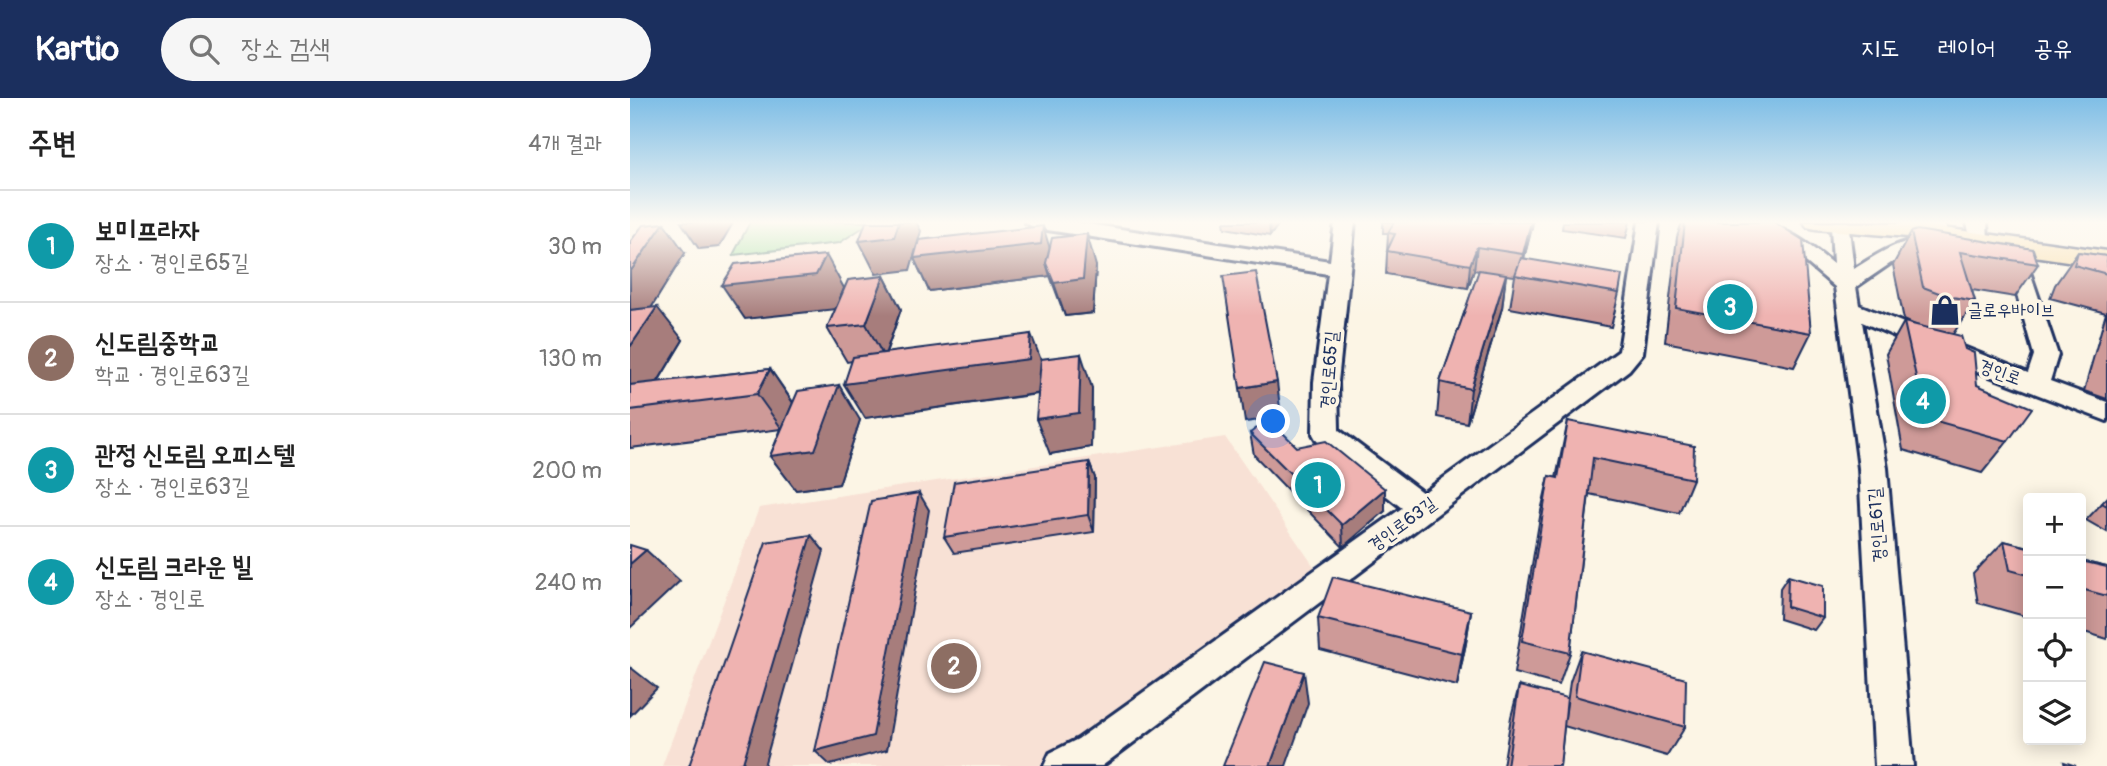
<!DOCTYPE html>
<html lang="ko">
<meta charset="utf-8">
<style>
body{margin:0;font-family:Pangolin,"Poor Story",sans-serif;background:#f6f6f6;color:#222}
.controls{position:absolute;right:21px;bottom:21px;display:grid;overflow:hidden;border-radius:7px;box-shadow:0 4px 18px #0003}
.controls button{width:63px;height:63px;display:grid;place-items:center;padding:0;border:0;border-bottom:2px solid #e0e0e0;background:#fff;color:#222;font:35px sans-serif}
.you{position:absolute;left:644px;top:324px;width:24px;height:24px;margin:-18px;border:5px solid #fff;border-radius:50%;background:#1a73e8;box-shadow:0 0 0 10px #1a73e833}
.badge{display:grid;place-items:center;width:46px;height:46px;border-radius:50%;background:#1b2f5e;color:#fff;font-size:23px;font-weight:700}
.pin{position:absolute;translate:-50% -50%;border:4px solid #fff;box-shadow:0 2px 7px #0006}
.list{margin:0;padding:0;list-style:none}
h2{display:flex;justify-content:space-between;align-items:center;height:91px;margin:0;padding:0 28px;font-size:30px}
h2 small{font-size:23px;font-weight:400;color:#767676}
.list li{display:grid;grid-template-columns:46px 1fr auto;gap:21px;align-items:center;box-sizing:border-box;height:112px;padding:0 28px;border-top:2px solid #e0e0e0}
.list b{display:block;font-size:26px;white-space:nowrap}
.list p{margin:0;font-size:23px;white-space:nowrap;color:#767676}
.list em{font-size:23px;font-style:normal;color:#767676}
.icon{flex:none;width:38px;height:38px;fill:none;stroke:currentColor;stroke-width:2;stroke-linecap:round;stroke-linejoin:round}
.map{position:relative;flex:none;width:1477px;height:668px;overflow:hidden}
header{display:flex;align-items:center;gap:42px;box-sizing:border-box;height:98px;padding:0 35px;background:#1b2f5e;color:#fff}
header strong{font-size:33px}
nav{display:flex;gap:38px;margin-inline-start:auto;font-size:24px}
.search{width:490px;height:63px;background:#f6f6f6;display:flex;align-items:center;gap:18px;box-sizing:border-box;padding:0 24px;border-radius:38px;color:#767676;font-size:26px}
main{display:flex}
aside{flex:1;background:#fff}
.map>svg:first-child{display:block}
</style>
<header>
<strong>Kartio</strong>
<div class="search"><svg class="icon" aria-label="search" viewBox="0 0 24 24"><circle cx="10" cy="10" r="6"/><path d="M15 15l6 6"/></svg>장소 검색</div>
<nav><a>지도</a><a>레이어</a><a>공유</a></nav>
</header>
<main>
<aside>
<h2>주변<small>4개 결과</small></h2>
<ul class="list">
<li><span class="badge" style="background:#0f9aa8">1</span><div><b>보미프라자</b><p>장소 · 경인로65길</p></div><em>30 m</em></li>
<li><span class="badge" style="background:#8d6e63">2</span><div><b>신도림중학교</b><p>학교 · 경인로63길</p></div><em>130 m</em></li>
<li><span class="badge" style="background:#0f9aa8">3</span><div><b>관정 신도림 오피스텔</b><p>장소 · 경인로63길</p></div><em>200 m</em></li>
<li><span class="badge" style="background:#0f9aa8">4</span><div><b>신도림 크라운 빌</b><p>장소 · 경인로</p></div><em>240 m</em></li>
</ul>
</aside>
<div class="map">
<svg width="1477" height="668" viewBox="0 0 1477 668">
<rect width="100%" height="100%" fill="#fcf5e5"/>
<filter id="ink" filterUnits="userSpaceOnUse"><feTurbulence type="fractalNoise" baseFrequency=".0143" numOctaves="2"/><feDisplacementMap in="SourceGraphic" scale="14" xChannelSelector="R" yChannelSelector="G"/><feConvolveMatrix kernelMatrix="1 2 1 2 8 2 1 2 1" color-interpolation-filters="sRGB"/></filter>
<g filter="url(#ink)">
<!-- built -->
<path fill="#f8e1d5" d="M595,339L694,483L433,668H32L129,410Z"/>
<!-- green -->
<path fill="#a7e2a8" stroke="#618883" stroke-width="2" d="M120,124H241L209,145L103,157Z"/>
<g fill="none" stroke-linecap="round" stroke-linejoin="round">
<defs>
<g id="minor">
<path d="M395,124H445L700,163L705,124H725L708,284L709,332L793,395L989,253L1009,124H1029L1013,255L999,272L472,668H414L420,655L448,641L772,410L687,343L683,336L684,284L698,176L405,130Z"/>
<path d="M1112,124C1151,124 1175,143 1203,166L1201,128L1204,124H1218L1224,171C1243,159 1275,137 1298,143L1301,147L1298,151L1261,165L1226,189L1229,207L1398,275L1404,257L1381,175L1392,169L1399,171L1428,257L1420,283L1477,304V323L1336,269L1232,224L1257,370L1283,668H1245L1229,370L1205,189L1164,154Z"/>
<path d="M1271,124L1314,126L1320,137L1310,143L1303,141L1299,134L1274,128Z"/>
<path d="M1337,124H1357L1358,142L1355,146H1341Z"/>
</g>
<path id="major" d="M1174,124L1278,125L1477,153V169L1278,139L1186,131L1177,129Z"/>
</defs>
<!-- minor casing -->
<use href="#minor" stroke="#1b2f5e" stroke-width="6"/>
<!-- major casing -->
<use href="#major" stroke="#1b2f5e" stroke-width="5"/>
<!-- minor -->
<use href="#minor" fill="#fcf5e5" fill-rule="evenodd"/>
<!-- major -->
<use href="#major" fill="#f8deab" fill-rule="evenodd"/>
</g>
<!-- wall -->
<g fill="#ce9a98" stroke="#1b2f5e" stroke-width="2">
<path d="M594,124H650L640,138L595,130Z"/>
<path d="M753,124H903L894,160L989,195L981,229L880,210L885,178L876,177L872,210L837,325L807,319L810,284L849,173L844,172L838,190L756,176L758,135H753Z"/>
<path d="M933,124H1000L996,140L932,131Z"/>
<path d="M1052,124H1144L1181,235L1164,269L1035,244L1047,139Z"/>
<path d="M1281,134L1408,166L1385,199L1342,192L1345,203L1323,236L1347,287L1378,343L1352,375L1273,352L1256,256L1274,224L1285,227L1274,222L1263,167Z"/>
<path d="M0,144L55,155L21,209L53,242L28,284L140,271L163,304L230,322L209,386L166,392L140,358L151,331L0,350Z"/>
<path d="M420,149L466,168L463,215L435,218L420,178L299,193L284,160Z"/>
<path d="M1448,154L1477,158V301L1454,293L1476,215L1420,200L1425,187Z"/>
<path d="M254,178L271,211L256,255L411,262L462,290L461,349L420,356L408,296L235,320L222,263L217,264L197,230Z"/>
<path d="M938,323L1063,381L1049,415L959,396L940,555L929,587L884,575L911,413L919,378L926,380Z"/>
<path d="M620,335L667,349L755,413L713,449L624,357Z"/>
<path d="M459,364L465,380L464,434L324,455L314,439Z"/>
<path d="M1477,400V434L1456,422Z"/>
<path d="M1374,443L1398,449V519L1348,505L1343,476Z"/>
<path d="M1451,463L1477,469V541L1451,533Z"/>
<path d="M1158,478L1193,520L1184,532L1149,521L1150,490Z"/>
<path d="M841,513L836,545L827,588L690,552L688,520Z"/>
<path d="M951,553L1055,629L1037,658L934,628L930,668H873L881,619L889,588L935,620L940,584Z"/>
</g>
<!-- shaded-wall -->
<g fill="#a77d7c" stroke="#1b2f5e" stroke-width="2">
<path d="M51,124H103V125L89,149L69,151Z"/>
<path d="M269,124H286L291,133L280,172L246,176L229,143Z"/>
<path d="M639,124H650L640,138Z"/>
<path d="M901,124H903L902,130L889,179L893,156Z"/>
<path d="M34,125L55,155L18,215L0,217V174Z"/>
<path d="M413,128L423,161L416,165L420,178L299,193L284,160Z"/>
<path d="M457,136L466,168L463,215L435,218L424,185Z"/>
<path d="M847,149L844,172L838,190L840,167Z"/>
<path d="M196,157L214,190L206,211L115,221L92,187Z"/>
<path d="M876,176L872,210L837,325L841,291Z"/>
<path d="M254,178L271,211L254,259L236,226Z"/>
<path d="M27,209L53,242L16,303L0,305V249Z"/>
<path d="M401,236L414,270L412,295L235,320L214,286Z"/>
<path d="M451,256L462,290L461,349L420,356L406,321Z"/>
<path d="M140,271L163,305L152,331L127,296Z"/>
<path d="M647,284L651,319L615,324L610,290Z"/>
<path d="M209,287L230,322L209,386L166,392L140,358Z"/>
<path d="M459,364L465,380L464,434L458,417Z"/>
<path d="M755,391V413L713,449L712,427Z"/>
<path d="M289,395L299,412L257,652L200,667L185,653Z"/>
<path d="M181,437L194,453L134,668H96Z"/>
<path d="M16,452L50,483L0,530V466Z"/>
<path d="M841,513L836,545L827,588L832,556Z"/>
<path d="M0,569L27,590L0,618Z"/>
<path d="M674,574L678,605L656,668H640Z"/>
</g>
<!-- building -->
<g fill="#efb3b1" stroke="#1b2f5e" stroke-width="2">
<path d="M236,124H269L264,139L229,143Z"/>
<path d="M764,124H901L893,156L847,149L840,167L757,153L765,136L758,135Z"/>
<path d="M1055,124H1144L1173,142L1181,235L1046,210Z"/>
<path d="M34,125L0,174V144L13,127Z"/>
<path d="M413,128L411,146L284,160L289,142Z"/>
<path d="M1287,132L1403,151L1408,166L1330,154L1345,203L1317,198L1293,189L1281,134Z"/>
<path d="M457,136L453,181L424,185L416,165L422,140Z"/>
<path d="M1448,154L1477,158V176L1444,167Z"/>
<path d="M196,157L186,177L92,187L105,166Z"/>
<path d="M891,160L992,177L989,195L885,177Z"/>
<path d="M849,172L876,176L841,291L810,284Z"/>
<path d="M626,174L647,284L610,290L593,178Z"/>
<path d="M254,178L236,226L197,230L218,182Z"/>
<path d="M27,209L0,249V212Z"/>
<path d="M1274,224L1331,238L1335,251L1344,255L1347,287L1402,310L1378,343L1295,320Z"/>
<path d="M401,236L399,261L214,286L223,259Z"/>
<path d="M451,256L449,315L406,321L411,261Z"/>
<path d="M140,271L127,296L0,312V287Z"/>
<path d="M209,287L185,352L140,358L168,293Z"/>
<path d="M639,321L667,349L696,343L755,391L712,427L620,335Z"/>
<path d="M938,323L1064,348L1063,381L963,360L940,555L892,543L919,378L928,380Z"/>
<path d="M459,364L458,417L314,439L324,384Z"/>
<path d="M289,395L243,638L185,653L241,403Z"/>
<path d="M1477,400V408L1472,405Z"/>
<path d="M181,437L113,665L96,668H59L136,444Z"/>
<path d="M1374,443L1398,449V477L1380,472Z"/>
<path d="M0,447L16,452L0,466Z"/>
<path d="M1451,463L1477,469V498L1451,491Z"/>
<path d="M1158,478L1193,488V520L1157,509Z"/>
<path d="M703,479L841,513L832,556L688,520Z"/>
<path d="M951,553L1056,581L1055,629L945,598Z"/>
<path d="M635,564L674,574L640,668H593Z"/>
<path d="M889,588L937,600L930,668H877Z"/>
<path d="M1434,664L1446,668H1435Z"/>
</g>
</g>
<!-- sky -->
<linearGradient id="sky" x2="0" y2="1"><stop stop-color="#7fbee6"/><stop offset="0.57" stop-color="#fefaf3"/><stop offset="1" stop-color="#fefaf3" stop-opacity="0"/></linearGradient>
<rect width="1477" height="218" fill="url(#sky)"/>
<!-- icons -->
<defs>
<symbol id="shop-bare" viewBox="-9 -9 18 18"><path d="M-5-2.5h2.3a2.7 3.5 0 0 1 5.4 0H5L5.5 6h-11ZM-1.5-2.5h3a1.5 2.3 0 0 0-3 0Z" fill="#1b2f5e" stroke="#fcf5e5" stroke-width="2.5" paint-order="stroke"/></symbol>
</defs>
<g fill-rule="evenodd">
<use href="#shop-bare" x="1293" y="190" width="44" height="44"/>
</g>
<g text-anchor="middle" stroke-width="7" stroke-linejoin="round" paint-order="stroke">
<!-- poi labels -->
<g font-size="18" fill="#1b2f5e" stroke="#fcf5e5" text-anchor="start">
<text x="1338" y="218">글로우바이브</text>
</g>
<!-- street labels -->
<g font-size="18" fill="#1b2f5e" stroke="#fcf5e5">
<text transform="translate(699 272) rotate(-86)" y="6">경인로65길</text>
<text transform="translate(1370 274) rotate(20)" y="6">경인로</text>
<text transform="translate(772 426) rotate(-36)" y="6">경인로63길</text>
<text transform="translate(1247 427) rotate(-94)" y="6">경인로61길</text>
</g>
</g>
</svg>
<div class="controls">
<button>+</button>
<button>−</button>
<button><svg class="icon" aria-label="locate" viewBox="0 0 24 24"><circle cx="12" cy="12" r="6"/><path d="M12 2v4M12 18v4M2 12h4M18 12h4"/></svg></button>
<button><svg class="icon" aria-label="layers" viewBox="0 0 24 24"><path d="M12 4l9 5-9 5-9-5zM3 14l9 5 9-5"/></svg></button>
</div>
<div class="you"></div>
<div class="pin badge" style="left:688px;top:387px;background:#0f9aa8">1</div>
<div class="pin badge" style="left:324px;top:568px;background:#8d6e63">2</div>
<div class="pin badge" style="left:1100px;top:209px;background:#0f9aa8">3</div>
<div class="pin badge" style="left:1293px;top:303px;background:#0f9aa8">4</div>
</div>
</main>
